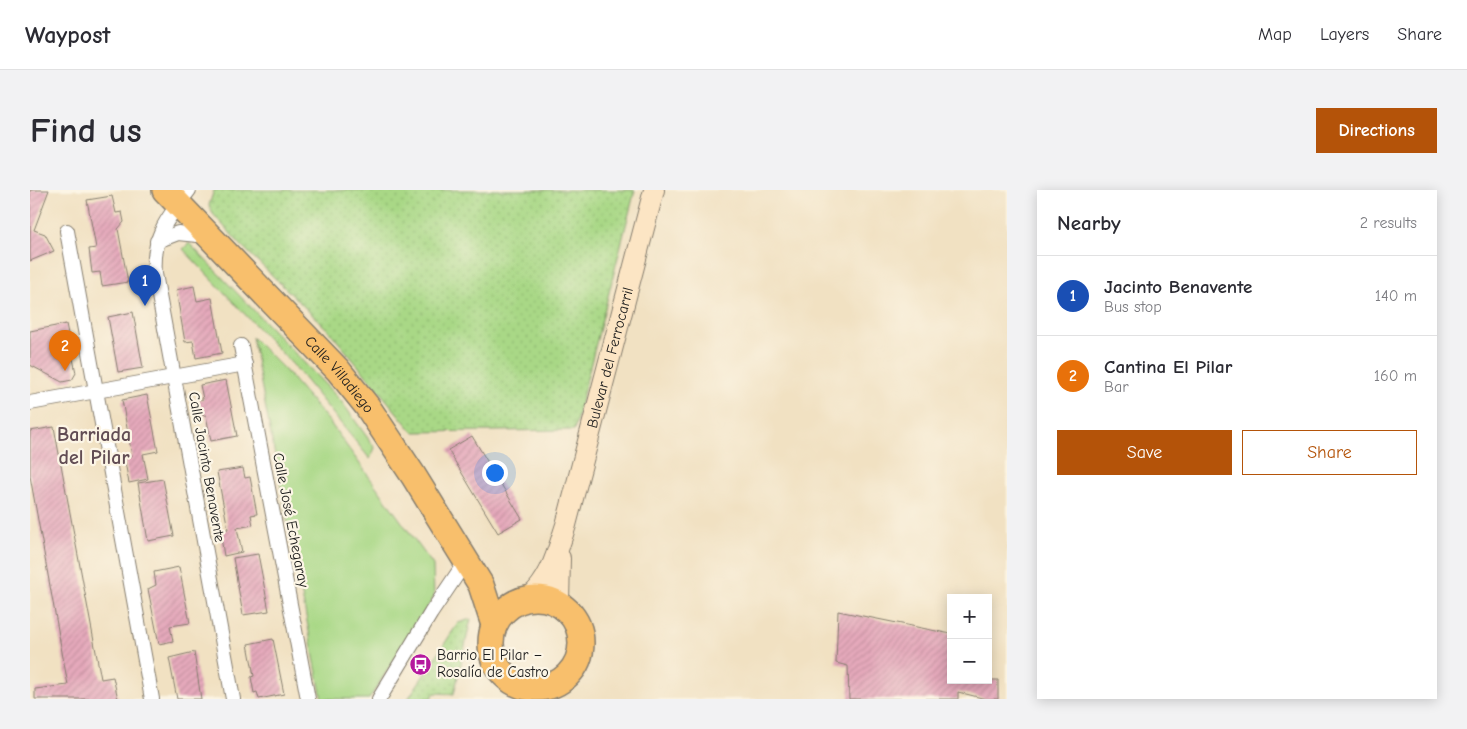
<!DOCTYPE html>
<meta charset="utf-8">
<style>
body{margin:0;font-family:"Comic Neue",sans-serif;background:#f2f2f3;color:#2b2b33}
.controls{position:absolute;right:15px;bottom:15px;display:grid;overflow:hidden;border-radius:0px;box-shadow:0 2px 12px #0003}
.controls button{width:45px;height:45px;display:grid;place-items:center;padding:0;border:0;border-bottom:1px solid #e1e1e2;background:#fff;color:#2b2b33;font:25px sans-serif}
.you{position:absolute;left:464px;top:282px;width:18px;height:18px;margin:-12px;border:4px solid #fff;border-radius:50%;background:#1a73e8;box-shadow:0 0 0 8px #1a73e833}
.badge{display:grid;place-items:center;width:32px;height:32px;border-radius:50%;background:#b45309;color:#fff;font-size:16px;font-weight:700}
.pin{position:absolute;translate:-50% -41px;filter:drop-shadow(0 1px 2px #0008)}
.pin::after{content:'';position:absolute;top:26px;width:18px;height:15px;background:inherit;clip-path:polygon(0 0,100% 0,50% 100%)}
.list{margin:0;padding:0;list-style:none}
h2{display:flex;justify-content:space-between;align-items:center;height:65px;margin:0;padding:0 20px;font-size:21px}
h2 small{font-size:16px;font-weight:400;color:#7c7c81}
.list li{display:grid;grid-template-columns:32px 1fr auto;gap:15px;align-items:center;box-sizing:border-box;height:80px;padding:0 20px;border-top:1px solid #e1e1e2}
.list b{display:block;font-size:19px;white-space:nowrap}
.list p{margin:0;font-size:16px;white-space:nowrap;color:#7c7c81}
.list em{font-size:16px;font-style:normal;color:#7c7c81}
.actions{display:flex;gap:10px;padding:15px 20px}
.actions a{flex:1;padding:11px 0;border:1px solid #b45309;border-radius:0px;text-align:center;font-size:18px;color:#b45309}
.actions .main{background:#b45309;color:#fff}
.map{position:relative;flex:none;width:977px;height:509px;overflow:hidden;border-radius:0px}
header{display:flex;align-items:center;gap:30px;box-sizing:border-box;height:70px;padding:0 25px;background:#fff;border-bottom:1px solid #e1e1e2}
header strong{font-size:24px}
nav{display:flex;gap:28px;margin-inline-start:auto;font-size:18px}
.intro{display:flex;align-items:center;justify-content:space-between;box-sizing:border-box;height:120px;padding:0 30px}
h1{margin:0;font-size:35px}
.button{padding:12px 22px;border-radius:0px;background:#b45309;color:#fff;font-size:18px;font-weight:700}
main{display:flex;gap:30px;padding:0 30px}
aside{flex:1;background:#fff;border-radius:0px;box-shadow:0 2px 12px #0003}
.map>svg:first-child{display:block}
</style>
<header>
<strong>Waypost</strong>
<nav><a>Map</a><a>Layers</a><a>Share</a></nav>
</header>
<div class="intro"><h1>Find us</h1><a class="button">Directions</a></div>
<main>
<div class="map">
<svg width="977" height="509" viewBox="0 0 977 509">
<defs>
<pattern id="grass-dots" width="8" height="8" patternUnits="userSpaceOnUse" patternTransform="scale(1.25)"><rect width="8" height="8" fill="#a9d886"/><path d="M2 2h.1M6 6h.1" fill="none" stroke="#91b973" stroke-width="1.8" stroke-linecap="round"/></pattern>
<pattern id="building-hatch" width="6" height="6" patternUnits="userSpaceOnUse" patternTransform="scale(1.25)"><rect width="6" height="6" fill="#e5a9bb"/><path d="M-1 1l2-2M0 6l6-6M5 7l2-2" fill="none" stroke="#c491a0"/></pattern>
</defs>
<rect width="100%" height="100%" fill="#fcf5e5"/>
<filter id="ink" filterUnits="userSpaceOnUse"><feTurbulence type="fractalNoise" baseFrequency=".02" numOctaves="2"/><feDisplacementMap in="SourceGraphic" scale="10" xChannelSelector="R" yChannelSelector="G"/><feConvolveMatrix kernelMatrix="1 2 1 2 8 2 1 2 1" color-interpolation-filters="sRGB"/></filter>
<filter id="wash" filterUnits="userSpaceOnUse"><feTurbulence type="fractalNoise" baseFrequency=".0096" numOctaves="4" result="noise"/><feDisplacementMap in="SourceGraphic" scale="20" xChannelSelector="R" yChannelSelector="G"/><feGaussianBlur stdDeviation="1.12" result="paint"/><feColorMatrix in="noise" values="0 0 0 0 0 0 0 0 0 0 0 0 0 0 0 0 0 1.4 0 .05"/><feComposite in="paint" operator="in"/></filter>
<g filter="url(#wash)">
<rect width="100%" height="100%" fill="#f1e1c2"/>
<!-- grass -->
<g fill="url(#grass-dots)" stroke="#627a51">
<path d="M184,0H605L544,240L383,242L300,142L209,53L183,24L179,15Z"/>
<path d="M441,429L424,504L405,503L400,509H378L428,433Z"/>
</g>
<!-- green -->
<g fill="#a9d886" stroke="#627a51">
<path d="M159,53L311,211L345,258L340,269L264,176L153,59Z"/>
<path d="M222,147L254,179L298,230L403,375L404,407L339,509H292Z"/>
</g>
<g id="blocks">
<!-- building -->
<g fill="url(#building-hatch)">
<path d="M0,0H19L4,40L15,44L24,61L0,71Z"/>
<path d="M82,6L86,23L92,22L94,32L88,39L98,92L72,96L70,82L62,83L59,59L66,58L57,10Z"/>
<path d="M164,96L167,111L182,108L192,163L166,168L163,151L155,152L146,100Z"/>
<path d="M103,122L113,178L88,182L78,127Z"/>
<path d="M36,134L46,183L42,190L32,192L0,175V141Z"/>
<path d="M196,190L207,246L181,251L176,225L168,226L165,210L173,209L170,195Z"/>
<path d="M117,205L128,261L113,264L118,289L99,293L94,267L102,266L92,210Z"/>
<path d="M24,237L71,489L83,487L88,509H5V499L38,495L0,286V241Z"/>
<path d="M442,246L492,329L468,343L418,260Z"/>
<path d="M213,278L215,288L220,287L227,324L221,325L223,335L207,338L212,362L194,366L190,341L198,339L187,282Z"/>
<path d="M133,289L144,346L118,351L108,293Z"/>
<path d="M228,364L239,421L213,425L203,368Z"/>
<path d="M149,377L160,433L140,436L143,451L129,454L118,399L126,395L124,382Z"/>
<path d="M808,421L921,444V490H968V509H956L928,502V509H819L818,476L806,473Z"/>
<path d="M243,449L254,504L229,509L227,502L224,503L221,487L224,486L218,454Z"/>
<path d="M164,462L171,509H147L139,468Z"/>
</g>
</g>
</g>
<g filter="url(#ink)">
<use href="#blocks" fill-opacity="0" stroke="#867e6f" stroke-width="1"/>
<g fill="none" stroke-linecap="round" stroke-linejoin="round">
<defs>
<g id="street">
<path d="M159,0C137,28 122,47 125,84L203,509"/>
<path d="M37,41L122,509"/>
<path d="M127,51L148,43L177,46"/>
<path d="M211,156L278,509"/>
<path d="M0,213L215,174"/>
<path d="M349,509L401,423L436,371"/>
</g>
<g id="secondary">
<path id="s1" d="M499,408C521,389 527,362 536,335L624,0"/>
<path d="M529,413L530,368"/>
</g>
<g id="highway">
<path id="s2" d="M135,0L308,180L337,216L383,285L451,395L464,435"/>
<circle cx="506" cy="453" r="45"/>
</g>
</defs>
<!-- street casing -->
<use href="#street" stroke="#867e6f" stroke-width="16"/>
<!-- secondary casing -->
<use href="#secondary" stroke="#867e6f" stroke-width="22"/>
<!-- highway casing -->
<use href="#highway" stroke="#867e6f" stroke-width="28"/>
<!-- street -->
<use href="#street" stroke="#fff" stroke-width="14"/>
<!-- secondary -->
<use href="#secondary" stroke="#fce5c4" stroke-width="20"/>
<!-- highway -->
<use href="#highway" stroke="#f8bf6c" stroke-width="25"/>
</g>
</g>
<!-- icons -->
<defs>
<symbol id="bus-disc" viewBox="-11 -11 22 22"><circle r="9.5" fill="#b5179e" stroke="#fcf5e5"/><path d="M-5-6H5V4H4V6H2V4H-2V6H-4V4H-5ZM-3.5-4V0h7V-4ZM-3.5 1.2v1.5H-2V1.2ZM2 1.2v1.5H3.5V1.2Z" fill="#fff"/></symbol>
</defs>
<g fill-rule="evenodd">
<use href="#bus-disc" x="378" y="462" width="25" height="25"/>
</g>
<g text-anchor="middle" stroke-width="4.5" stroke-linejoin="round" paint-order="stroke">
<!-- street labels -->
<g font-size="15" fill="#1c1c1c" stroke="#fcf5e5">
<text dy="5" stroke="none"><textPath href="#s1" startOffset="256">Bulevar del Ferrocarril</textPath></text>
<text dy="5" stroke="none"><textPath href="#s2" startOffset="254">Calle Villadiego</textPath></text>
<text transform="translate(177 277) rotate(80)" y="5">Calle Jacinto Benavente</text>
<text transform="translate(261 330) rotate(79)" y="5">Calle José Echegaray</text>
</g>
<!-- poi labels -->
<g font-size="15" fill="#1c1c1c" stroke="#fcf5e5" text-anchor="start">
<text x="407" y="470">Barrio El Pilar –<tspan x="407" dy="17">Rosalía de Castro</tspan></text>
</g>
<!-- district labels -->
<g font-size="20" font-weight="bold" fill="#624d54" stroke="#fcf5e5">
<text x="64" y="251">Barriada<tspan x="64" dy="23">del Pilar</tspan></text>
</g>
</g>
</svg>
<div class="controls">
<button>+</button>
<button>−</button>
</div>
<div class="you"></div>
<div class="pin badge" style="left:115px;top:116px;background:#1a4fb4">1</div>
<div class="pin badge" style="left:35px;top:181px;background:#e8710a">2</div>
</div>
<aside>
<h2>Nearby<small>2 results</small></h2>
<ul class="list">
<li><span class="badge" style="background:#1a4fb4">1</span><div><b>Jacinto Benavente</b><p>Bus stop</p></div><em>140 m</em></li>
<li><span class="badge" style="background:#e8710a">2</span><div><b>Cantina El Pilar</b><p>Bar</p></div><em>160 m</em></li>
</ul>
<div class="actions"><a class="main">Save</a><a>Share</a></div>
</aside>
</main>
